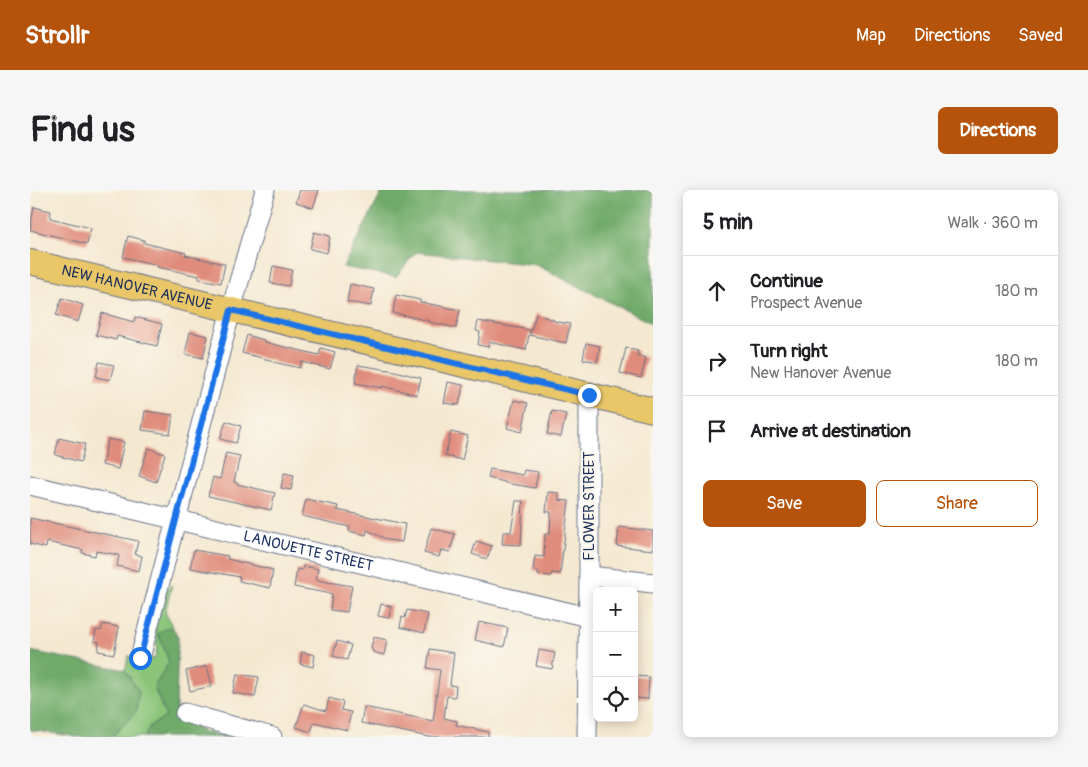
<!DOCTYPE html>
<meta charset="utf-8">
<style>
body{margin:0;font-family:Pangolin,sans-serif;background:#f6f6f6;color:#202124}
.controls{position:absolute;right:15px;bottom:15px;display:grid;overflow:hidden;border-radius:8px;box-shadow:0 2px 12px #0003}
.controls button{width:45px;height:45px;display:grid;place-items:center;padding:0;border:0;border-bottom:1px solid #e0e0e0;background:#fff;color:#202124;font:25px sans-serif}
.stop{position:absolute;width:15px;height:15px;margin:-11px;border:4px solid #1a73e8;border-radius:50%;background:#fff}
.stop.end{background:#1a73e8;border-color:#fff;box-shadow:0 1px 5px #0008}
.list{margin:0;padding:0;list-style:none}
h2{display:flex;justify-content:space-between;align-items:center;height:65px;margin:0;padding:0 20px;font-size:21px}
h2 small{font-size:16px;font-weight:400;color:#757577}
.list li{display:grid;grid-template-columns:32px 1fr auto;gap:15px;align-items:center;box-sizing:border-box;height:70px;padding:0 20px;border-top:1px solid #e0e0e0}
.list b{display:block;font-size:19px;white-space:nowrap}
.list p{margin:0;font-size:16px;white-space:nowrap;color:#757577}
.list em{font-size:16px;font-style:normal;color:#757577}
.actions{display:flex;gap:10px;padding:15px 20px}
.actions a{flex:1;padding:11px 0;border:1px solid #b45309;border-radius:8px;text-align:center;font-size:18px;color:#b45309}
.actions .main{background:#b45309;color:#fff}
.icon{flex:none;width:28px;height:28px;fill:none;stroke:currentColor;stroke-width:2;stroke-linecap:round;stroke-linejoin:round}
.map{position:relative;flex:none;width:623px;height:547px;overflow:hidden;border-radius:8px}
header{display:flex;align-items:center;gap:30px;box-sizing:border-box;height:70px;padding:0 25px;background:#b45309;color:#fff}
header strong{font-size:24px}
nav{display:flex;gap:28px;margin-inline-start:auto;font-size:18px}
.intro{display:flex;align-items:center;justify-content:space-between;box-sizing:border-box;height:120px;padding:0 30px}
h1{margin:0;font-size:35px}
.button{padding:12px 22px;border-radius:8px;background:#b45309;color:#fff;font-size:18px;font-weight:700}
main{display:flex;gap:30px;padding:0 30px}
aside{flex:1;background:#fff;border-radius:8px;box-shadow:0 2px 12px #0003}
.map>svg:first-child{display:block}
</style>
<header>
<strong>Strollr</strong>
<nav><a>Map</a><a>Directions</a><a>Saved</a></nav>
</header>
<div class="intro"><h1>Find us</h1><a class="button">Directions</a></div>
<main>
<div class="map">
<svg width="623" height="547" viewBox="0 0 623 547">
<rect width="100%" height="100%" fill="#fbf7ec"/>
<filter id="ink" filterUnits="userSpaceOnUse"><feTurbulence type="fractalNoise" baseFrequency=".02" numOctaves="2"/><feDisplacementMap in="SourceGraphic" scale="10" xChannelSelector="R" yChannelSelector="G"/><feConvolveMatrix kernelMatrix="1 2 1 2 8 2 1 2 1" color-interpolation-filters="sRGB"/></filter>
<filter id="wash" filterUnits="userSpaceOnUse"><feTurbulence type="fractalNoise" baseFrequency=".0096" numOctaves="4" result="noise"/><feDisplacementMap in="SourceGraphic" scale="20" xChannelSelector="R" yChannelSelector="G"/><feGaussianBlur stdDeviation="1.12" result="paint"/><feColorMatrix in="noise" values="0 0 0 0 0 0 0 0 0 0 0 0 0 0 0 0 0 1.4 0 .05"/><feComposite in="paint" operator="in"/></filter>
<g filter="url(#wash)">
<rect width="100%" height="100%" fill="#f4e8d0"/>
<!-- green -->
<path fill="#8ac479" stroke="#527a6c" d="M142,395L135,422L142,436L128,444L140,472L124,497L136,527L120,536L115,547H83V546L106,522L109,502L95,480L99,465L107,472L125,468L127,457L125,438L136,399Z"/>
<!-- forest -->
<g fill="#6faa69" stroke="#456c64">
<path d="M353,0H623V134L506,75L386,62L366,87L313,77Z"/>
<path d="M142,436L148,447L146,520L157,533L174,542L201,547H115L120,536L136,527L124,497L139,472L128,443Z"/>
<path d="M0,461L95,480L109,502L106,522L83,545V547H48L0,540Z"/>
</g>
<g id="blocks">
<!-- building -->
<g fill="#e08c7c">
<path d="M270,0H289L283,18L266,12Z"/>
<path d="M4,17L21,21L20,28L61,38L57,54L0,40Z"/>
<path d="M284,42L300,46L297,63L280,59Z"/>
<path d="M98,46L114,50V53L156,63L155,65L195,74L191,93L169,89V86L127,77L128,75L93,67Z"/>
<path d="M243,76L262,80L259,96L240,93Z"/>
<path d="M320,94L344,99L341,116L317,112Z"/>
<path d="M366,105L390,110V112L430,120L426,138L399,132L400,131L363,123Z"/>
<path d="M32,108L53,115L48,132L26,125Z"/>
<path d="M72,123L104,132L105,127L132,134L127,156L87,146L86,150L66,145Z"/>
<path d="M506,124L524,130V131L540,134L536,153L499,145L496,160L459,152L458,157L448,155L450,142L446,141L448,131L500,140V144Z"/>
<path d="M160,142L178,146L173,168L155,164Z"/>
<path d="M217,145L234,150V152L289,165L291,158L305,162L300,179L272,172L270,178L243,172L244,171L212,163Z"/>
<path d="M556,153L570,156L567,172L553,169Z"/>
<path d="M596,158L608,161L607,165L616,168L611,188L590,183Z"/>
<path d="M69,172L84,175L80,190L66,187Z"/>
<path d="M328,175L365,181L391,188L387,205L352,196V198L325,193Z"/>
<path d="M418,192L433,195L429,215L414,213Z"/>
<path d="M484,210L498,213L492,242L477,238Z"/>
<path d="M115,221L143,225L140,244L112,240Z"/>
<path d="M522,221L536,224L531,247L517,244Z"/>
<path d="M196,231L211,236L206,253L190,249Z"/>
<path d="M421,242L438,246L432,270L415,266Z"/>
<path d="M29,248L55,254L51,272L25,265Z"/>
<path d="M78,249L94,252L88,279L72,275Z"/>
<path d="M118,258L135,264L126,292L109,286Z"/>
<path d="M196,263L210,266L204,292L207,293V294L245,303L241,320L178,306L183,287L190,289Z"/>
<path d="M460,279L493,285L494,280L508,282L505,298L475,293V292L458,288Z"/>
<path d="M254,283L264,285L261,300L251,298Z"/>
<path d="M518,302L529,303V310L539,311L530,384L522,383L521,386L508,385V381L503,380L505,366L514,367L515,344H520L521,322H516Z"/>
<path d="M276,309L308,316L307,320L375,334L372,352L358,350L337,340L336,345L319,341L320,337L272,326Z"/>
<path d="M486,311H493L491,355L472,354L473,342H481Z"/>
<path d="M0,328L108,351L105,364L112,366L109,381L87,376L89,365L66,361L65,366L52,363L53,360L17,352L16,358L0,354Z"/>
<path d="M589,337L623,341V360L587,356Z"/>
<path d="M401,338L425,344L420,362L411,360L409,367L394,363Z"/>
<path d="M446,351L462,356L457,369L442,364Z"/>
<path d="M164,360L198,366L197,369L243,380L240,398L209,391L210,387L160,378Z"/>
<path d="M273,376L288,379L286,390L322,396L317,422L300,420L302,404L264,397L267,379L272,380Z"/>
<path d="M351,414L361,416L359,428L348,426Z"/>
<path d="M377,420L398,424L394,443L370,437L372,427L375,428Z"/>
<path d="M449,432L478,438L474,457L445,450Z"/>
<path d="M73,434L89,437L84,464L68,461L69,452L64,451L66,440L71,441Z"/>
<path d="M344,447L357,450L354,465L343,462L341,457Z"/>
<path d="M307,451L321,455L317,470L303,466Z"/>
<path d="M400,459L424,463L420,495L426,496L425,507L417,506L414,528L427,531L426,535L458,542V547H399L331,533L334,517L403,531L410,480L397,478Z"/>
<path d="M509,460L525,463L522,479L506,476Z"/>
<path d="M272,462L285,465L283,477L270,474Z"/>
<path d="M177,476L182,496L160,501L156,481Z"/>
<path d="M207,484L229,487L225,507L203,503Z"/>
<path d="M604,486L619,487L618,509L604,508Z"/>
<path d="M299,508L313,512L311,520L321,522L317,540L284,532L281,542L266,537L274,514L296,521Z"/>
</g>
</g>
</g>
<g filter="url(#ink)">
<use href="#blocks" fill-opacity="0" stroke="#677086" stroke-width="1"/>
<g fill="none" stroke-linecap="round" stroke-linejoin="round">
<defs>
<g id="minor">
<path id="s1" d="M0,295L558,427"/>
<path d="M559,386L623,393"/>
<path d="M110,468L201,120L235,0"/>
<path d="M155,523L242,547"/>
<path d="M557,547L559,386V205"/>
</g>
<g id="major">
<path id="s2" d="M0,72L623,220"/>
</g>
</defs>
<!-- minor casing -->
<use href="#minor" stroke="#677086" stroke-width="21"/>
<!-- major casing -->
<use href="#major" stroke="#677086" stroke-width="26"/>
<!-- minor -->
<use href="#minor" stroke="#fff" stroke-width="19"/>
<!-- major -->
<use href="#major" stroke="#e9c769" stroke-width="24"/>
</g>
</g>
<g fill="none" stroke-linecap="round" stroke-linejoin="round" filter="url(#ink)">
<!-- route -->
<path stroke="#1a73e8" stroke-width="6" d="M110,468L201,120L559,205"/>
</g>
<g text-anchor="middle" stroke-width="5" stroke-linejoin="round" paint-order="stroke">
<!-- street labels -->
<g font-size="15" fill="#1b2f5e" stroke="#fbf7ec">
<text dy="5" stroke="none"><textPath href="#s2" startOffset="110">NEW HANOVER AVENUE</textPath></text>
<text transform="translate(559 316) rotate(-90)" y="5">FLOWER STREET</text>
<text dy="5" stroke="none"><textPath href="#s1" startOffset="286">LANOUETTE STREET</textPath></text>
</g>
</g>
</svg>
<div class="controls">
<button>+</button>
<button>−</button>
<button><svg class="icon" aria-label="locate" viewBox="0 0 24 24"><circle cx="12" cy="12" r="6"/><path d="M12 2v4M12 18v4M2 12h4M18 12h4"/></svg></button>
</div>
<div class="stop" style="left:110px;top:468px"></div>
<div class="stop end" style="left:559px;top:205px"></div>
</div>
<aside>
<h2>5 min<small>Walk · 360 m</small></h2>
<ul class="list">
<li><svg class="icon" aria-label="ahead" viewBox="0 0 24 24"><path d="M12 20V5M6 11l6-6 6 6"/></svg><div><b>Continue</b><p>Prospect Avenue</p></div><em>180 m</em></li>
<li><svg class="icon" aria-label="right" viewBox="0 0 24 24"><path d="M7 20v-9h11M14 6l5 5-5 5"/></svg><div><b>Turn right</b><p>New Hanover Avenue</p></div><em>180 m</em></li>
<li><svg class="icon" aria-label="arrive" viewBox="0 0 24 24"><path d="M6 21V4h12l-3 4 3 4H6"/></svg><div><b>Arrive at destination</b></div></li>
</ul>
<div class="actions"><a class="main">Save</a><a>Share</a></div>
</aside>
</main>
